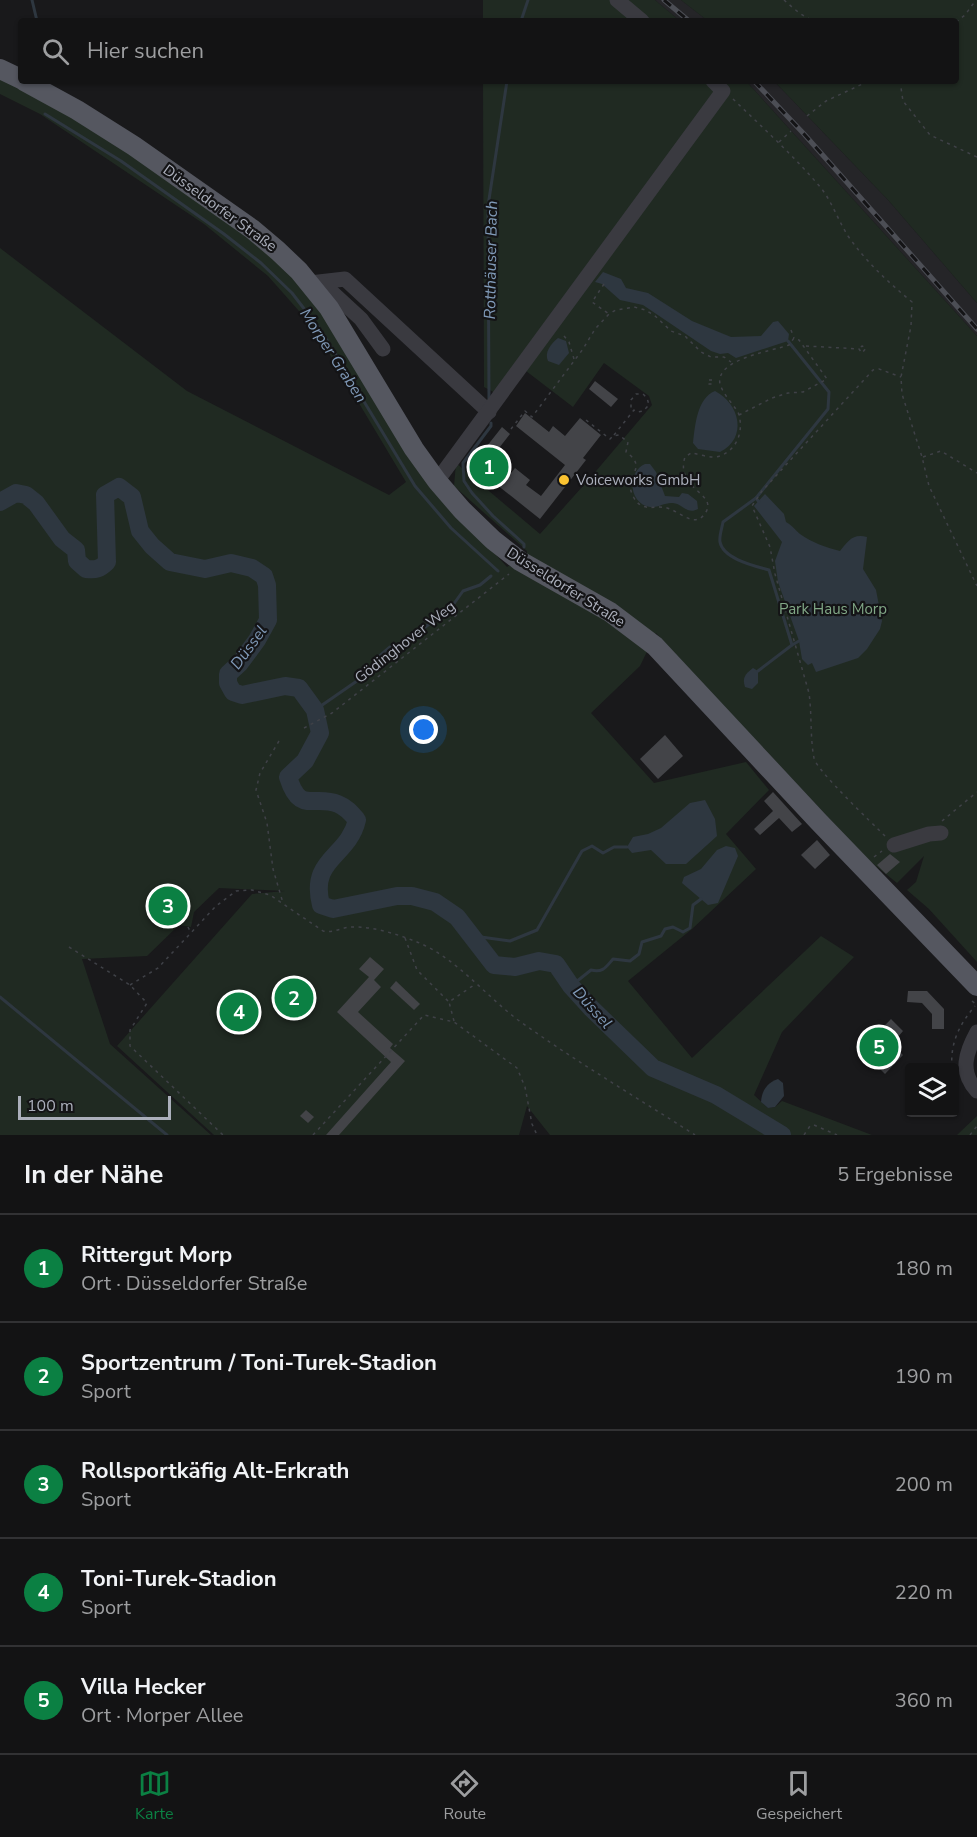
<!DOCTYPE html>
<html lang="de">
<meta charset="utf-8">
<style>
body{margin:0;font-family:"Nunito Sans",sans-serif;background:#1c1c1d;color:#f1f3f6}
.controls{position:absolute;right:18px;bottom:18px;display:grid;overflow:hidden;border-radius:6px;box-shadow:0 2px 4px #0004}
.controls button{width:54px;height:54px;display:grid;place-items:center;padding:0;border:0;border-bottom:2px solid #323234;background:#131314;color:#f1f3f6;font:30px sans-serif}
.scale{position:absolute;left:18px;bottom:15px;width:153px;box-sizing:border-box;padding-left:6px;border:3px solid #abafbb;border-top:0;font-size:16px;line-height:21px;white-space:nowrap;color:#abafbb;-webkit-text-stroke:4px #141416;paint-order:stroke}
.you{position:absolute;left:424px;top:730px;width:21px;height:21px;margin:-15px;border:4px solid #fff;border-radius:50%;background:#1a73e8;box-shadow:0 0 0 9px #1a73e833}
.badge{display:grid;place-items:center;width:39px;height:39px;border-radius:50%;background:#0b8043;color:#fff;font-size:20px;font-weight:700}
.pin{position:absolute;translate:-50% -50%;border:3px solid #fff;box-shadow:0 2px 6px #0006}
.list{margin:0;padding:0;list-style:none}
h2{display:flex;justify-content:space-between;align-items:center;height:78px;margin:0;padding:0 24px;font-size:26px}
h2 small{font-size:20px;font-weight:400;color:#9d9ea0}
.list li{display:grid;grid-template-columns:39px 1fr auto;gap:18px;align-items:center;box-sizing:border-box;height:108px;padding:0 24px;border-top:2px solid #323234}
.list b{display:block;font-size:22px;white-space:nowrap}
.list p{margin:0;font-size:20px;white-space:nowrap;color:#9d9ea0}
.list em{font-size:20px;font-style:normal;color:#9d9ea0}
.icon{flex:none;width:33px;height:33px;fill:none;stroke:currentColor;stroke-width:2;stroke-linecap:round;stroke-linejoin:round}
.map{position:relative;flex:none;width:977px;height:1135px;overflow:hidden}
.search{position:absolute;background:#131314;box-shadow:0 2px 4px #0004;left:18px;right:18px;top:18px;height:66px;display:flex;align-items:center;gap:15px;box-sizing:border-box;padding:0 21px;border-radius:6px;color:#9d9ea0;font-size:22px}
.sheet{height:618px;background:#131314}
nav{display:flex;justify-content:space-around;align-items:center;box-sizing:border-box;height:84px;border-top:2px solid #323234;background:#131314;font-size:16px;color:#9d9ea0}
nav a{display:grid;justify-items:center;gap:3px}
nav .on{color:#0b8043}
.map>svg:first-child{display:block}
</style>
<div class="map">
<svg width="977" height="1135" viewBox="0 0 977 1135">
<rect width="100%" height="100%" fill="#19191b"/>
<!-- built -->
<g fill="#252528">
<path d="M655,0H681L708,21H680Z"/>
<path d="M746,81H774L889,201L977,303V336Z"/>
</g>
<!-- green -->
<g fill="#202a22">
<path d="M483,0H655L680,21H483Z"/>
<path d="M681,0H977V303L889,201L774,81H956V21H708Z"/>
<path d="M0,77L124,146L214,209L279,261L328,317L420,471L507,567L527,554V551L454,486L456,463L540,534L591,477L652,405L649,396L604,363L573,407L526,371L716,93L495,393L484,387L483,81H746L977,336V962L929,909L907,890L916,882L924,856L897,883L866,858L656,633L640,666L591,713L654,783L746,762L769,790L726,834L756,869L692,929L628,981L692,1058L821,936L854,957L782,1032L754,1095L768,1108L775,1107L782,1101L872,1135H550L527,1106L519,1135H214L117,1046L252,894L285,891L219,888L194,912L191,927L179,925L147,956L82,959L110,1044L211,1135H0V248L187,391L389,495L406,482L314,328L268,276L204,224L40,114L0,94Z"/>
<path d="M977,1116V1135H957Z"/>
</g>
<!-- water -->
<g fill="#2e3740">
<path d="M603,272L621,279L626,288L648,293L692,321L731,337L761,336L773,322L778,321L789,334L788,341L736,358L728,353L720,354L711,351L643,305L620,300L602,284L595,282Z"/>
<path d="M558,338L566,341L569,353L559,365L548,361C544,352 551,344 558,338Z"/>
<path d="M715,391C740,404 748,438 720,452L698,449L693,443C695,426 697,398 715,391Z"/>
<path d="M645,464H650L656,472L665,496L679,497L682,493L688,494L697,501L698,509C687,515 683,504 673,503C665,502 658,508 650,507C628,503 627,472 645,464Z"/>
<path d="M765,494L784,514L786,522C793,526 795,530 800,534C813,543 825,547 840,551C848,541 853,533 867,537L863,569L876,590L882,621L880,629L867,649L858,658L816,672L812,663L808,665L802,659L799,641L778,582L775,561L782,542L754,506Z"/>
<path d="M753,668L758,671V683L752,689L745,687C742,678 745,674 753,668Z"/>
<path d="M705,800L715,819L717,836L686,864H666L651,850L632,853L627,847L633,837L648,834L661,828L690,803Z"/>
<path d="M726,846L735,848L738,856L718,903L708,905L682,883L684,877L701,869L717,850Z"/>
<path d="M778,1079L783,1083L784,1096L775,1107L768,1108L761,1102C762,1090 767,1083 778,1079Z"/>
</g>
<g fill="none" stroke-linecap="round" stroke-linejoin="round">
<!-- stream -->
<g stroke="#2e3740" stroke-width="3">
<path d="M32,0L37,21"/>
<path d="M521,21L528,0"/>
<path d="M45,114L121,161L224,234L261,263L292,293L322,332L415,486L451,528L498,571"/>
<path d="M489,399L488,206L507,81"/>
<path d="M491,423V426L463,463L464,481L472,493L493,516L524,544V547"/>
<path d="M756,498L723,522C722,528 719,536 720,542C723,559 755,566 769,570L792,645L758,671"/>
<path d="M759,502L756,498L828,409L829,392L788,341"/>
<path d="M792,645L799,641"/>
<path d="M315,710L367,674L376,659L390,647L399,648L453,605L463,591L480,585L491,576"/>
<path d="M473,940L481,937L510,941L537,930L582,851L592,846L603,853L614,847H627"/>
<path d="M571,986L591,970C603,973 606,967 613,959L630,961L639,954L642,942L661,936L665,929L673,927L683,932L690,928L693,905L701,899"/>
<path d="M0,997L167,1135"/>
</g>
<!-- river -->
<path stroke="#2e3740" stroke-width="18" d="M0,502L16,493L26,495L36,503L62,539L76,550L77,561L86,569C96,570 100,569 107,562L105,495L119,487L132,497L140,531L152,546L170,562L205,569L231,563L252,568L264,576L267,585L268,620L257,640L240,663L228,674V683L233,692L242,695L285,686L299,688L315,710L320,733L305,761L288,777C300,815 313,794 338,804C346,807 351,813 357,820C348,858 309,858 321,905L333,909L397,896H412L435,902L457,917L494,965L515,967L539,961L556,964L571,986L591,1008L653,1068L716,1095L782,1135"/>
</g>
<!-- building -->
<g fill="#434448">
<path d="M595,381L618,399L611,407L589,389Z"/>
<path d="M525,413L549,432L553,426L565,436L580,418L601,435L583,458L586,460L540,519L472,465L502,427L510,434L492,457L511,473L515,468L530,480L526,485L541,496L565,465L516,426Z"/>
<path d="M665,735L683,756L658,779L640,759Z"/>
<path d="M773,792L802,824L792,832L779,818L760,835L754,829L773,811L764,801Z"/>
<path d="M817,840L830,855L815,869L801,855Z"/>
<path d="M890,854L900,862L886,874L877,865Z"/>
<path d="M370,957L384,969L374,980L381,987L358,1012L393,1044L390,1048L405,1061L339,1135H326L391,1062L337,1012L369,977L359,969Z"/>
<path d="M396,981L420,1004L414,1010L390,988Z"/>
<path d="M908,991H927L944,1009V1029H932V1014L922,1003L907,1002Z"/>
<path d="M891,1019L903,1031L892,1044L903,1055L885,1074L861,1050Z"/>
<path d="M306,1110L314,1117L308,1123L300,1116Z"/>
</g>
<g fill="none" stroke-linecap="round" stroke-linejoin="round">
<!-- path -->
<g stroke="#3f4147" stroke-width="1.5" stroke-dasharray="3 4.5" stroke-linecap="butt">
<path d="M784,0C793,8 803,17 814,21"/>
<path d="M956,22L965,15L976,0"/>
<path d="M900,81L903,101L930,135L977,157"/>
<path d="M733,99C763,128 794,156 821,188C832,202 838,220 848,236C867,263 887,281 912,302L911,326L901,377L902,394L922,457L929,486L977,586"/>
<path d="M807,116L826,101L869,81"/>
<path d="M779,142L791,131"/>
<path d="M604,284L592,302L609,314"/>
<path d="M791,330L794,338"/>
<path d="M564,336L569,342L574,359"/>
<path d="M806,346L859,349L862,353L866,348L862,346L859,349"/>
<rect x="709" y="380" width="3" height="4"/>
<path d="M586,420L610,439L613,436L619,435L628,442L626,452C650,469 622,475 633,496C642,515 657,503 670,509C681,513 696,529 706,512C717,493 675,489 685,457L691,453C700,454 711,459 720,456C739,449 744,428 738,412C732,403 723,394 720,384C715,359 772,351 789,345L794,338L799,340L827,379L803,392L788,393L772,398L739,415"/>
<path d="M511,429L525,411L532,417L583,349L595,329L609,314L616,310L634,307L645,310L654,315L671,331L685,336L701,352L711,357H724L731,362"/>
<path d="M614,435L634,410L637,412L643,411L649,405L647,398L643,394H636L631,400V408L634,410"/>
<path d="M923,457L941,451L977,473"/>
<path d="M304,728L332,713L509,574"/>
<path d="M279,741L260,773L256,790L267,823L273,869L283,903"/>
<path d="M942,821L977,792"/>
<path d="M885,836C873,824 816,770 814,758C810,738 812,714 809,693L775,574L770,547L752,506L762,491L873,370L879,369L901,377"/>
<path d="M874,857L882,851"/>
<path d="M188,927L191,933"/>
<path d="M405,938L417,970L449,1002"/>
<path d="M69,947L130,985L147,1003L130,1030V1046L223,1135"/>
<path d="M130,985L158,968L216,906L236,891L252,890L270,895L323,931C333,933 341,928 350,927C372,926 397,934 417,942C455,957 485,995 518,1020C575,1061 636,1097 695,1135"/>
<path d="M972,1001L977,1005"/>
<path d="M454,1021L449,1002L474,985"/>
<path d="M952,1068C950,1043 959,1025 975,1006"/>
<path d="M313,1135L424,1015L454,1022L517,1068L525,1087L532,1124L537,1135"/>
<path d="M804,1135L810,1126L814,1125L837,1135"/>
<path d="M970,1135L977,1126"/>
</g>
<!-- minor -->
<g stroke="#3a3a40" stroke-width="15">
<path d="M617,0L642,21"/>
<path d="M310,283L345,279L489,412"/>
<path d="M322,283L361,319L383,349"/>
<path d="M437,481L723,91L713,81"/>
<path d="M894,845L929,834L941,833"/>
<path d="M977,1032C966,1052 959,1072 977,1091"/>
</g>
<!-- major -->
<g stroke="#555760" stroke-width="20">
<path d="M0,69L21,79"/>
<path d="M24,81L77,110L134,146L252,229L278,251L299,271L329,308L414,449L437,481L462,510L493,540L520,561L610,612L655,646L819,822L977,986"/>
</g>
<defs>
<g id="rail">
<path d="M664,0L689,21"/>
<path d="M754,81L804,134L977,329"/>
</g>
</defs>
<!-- rail casing -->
<use href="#rail" stroke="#4c4e55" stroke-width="5"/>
<!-- rail -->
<use href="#rail" stroke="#141416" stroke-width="3" stroke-dasharray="9" stroke-linecap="butt"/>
</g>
<!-- markers -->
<circle fill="#fbc331" stroke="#141416" stroke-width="2" cx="564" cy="480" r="6"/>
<g text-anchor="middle" stroke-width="4.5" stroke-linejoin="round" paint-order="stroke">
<!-- street labels -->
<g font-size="15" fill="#abafbb" stroke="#141416">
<text transform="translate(220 208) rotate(36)" y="5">Düsseldorfer Straße</text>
<text transform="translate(566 587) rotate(32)" y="5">Düsseldorfer Straße</text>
<text transform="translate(405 642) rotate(-38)" y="5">Gödinghover Weg</text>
</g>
<!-- poi labels -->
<g font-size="15" fill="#abafbb" stroke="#141416" text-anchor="start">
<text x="576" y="485">Voiceworks GmbH</text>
</g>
<!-- park labels -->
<g font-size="15" fill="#81a786" stroke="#141416">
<text x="833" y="614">Park Haus Morp</text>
</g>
<!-- water labels -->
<g font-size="16" font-style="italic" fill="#809ab8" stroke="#141416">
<text transform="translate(490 260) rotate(-89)" y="6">Rotthäuser Bach</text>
<text transform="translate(334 355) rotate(57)" y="6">Morper Graben</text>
<text transform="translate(248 647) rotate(-54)" y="6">Düssel</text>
<text transform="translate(593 1007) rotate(48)" y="6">Düssel</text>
</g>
</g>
</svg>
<div class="controls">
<button><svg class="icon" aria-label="layers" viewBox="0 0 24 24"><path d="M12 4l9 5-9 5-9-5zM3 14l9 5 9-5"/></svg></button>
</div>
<div class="scale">100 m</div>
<div class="you"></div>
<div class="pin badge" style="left:489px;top:467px">1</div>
<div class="pin badge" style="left:294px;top:998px">2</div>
<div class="pin badge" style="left:168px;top:906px">3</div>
<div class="pin badge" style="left:239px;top:1012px">4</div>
<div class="pin badge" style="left:879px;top:1047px">5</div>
<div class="search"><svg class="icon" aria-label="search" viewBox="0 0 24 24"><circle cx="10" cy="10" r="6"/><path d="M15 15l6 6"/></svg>Hier suchen</div>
</div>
<section class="sheet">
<h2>In der Nähe<small>5 Ergebnisse</small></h2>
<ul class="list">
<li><span class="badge">1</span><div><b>Rittergut Morp</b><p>Ort · Düsseldorfer Straße</p></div><em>180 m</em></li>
<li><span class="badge">2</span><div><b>Sportzentrum / Toni-Turek-Stadion</b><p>Sport</p></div><em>190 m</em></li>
<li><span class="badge">3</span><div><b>Rollsportkäfig Alt-Erkrath</b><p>Sport</p></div><em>200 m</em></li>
<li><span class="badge">4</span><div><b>Toni-Turek-Stadion</b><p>Sport</p></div><em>220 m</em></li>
<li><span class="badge">5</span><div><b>Villa Hecker</b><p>Ort · Morper Allee</p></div><em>360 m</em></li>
</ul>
</section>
<nav>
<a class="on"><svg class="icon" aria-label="map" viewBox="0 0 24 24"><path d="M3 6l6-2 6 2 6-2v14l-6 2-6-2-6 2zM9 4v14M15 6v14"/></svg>Karte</a>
<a><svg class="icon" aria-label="directions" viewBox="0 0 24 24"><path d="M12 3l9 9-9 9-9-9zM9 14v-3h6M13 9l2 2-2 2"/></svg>Route</a>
<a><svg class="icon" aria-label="saved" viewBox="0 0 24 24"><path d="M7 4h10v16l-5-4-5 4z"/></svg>Gespeichert</a>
</nav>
